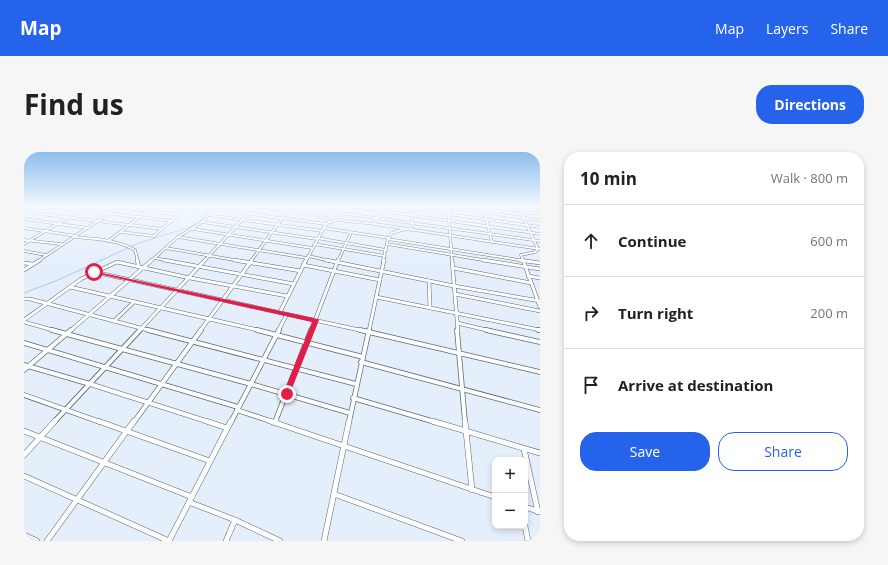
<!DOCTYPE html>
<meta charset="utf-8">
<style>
body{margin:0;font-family:"Open Sans",sans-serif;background:#f6f6f6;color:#202124}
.controls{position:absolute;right:12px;bottom:12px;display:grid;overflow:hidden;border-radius:8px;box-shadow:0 2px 6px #0003}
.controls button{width:36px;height:36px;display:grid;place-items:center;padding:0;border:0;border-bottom:1px solid #e0e0e0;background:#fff;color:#202124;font:20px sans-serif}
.stop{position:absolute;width:12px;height:12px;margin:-9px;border:3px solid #e11d48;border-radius:50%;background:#fff}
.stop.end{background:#e11d48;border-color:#fff;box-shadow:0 1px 4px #0008}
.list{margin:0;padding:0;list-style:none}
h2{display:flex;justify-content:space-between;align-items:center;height:52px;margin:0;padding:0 16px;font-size:17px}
h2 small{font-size:13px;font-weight:400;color:#757577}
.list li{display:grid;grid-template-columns:26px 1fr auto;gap:12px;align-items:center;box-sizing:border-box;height:72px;padding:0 16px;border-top:1px solid #e0e0e0}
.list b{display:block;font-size:15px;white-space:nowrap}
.list em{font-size:13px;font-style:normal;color:#757577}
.actions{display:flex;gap:8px;padding:12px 16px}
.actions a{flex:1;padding:9px 0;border:1px solid #2563eb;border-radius:16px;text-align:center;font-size:14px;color:#2563eb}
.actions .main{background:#2563eb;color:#fff}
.icon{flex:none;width:22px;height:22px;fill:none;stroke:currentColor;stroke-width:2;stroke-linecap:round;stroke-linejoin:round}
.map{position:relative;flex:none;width:516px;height:389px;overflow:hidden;border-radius:16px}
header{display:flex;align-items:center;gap:24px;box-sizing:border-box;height:56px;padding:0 20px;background:#2563eb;color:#fff}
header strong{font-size:19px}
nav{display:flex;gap:22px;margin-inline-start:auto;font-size:14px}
.intro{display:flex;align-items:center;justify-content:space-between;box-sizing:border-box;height:96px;padding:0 24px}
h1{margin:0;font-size:28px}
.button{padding:10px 18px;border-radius:16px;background:#2563eb;color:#fff;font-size:14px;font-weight:700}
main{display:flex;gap:24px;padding:0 24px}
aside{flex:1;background:#fff;border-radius:16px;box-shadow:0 2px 6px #0003}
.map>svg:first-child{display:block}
</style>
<header>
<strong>Map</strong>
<nav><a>Map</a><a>Layers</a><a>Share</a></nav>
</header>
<div class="intro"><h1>Find us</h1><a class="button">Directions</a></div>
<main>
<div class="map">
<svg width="516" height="389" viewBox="0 0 516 389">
<rect width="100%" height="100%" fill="#e5effc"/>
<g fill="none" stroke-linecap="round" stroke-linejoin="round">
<!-- stream -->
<path stroke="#a7c7f4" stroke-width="1" d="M0,141L34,128L115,91L169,74L179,67L184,54"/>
<defs>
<g id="minor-far3">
<path d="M21,54L148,69"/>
<path d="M86,54L155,63"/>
<path d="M142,54L161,57"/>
<path d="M231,54L293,63L302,66L306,70L302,72L282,109"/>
<path d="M324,54L516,82"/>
<path d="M367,54L516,75"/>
<path d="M412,54L516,68"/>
<path d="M424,54L428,109"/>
<path d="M459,54L468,90"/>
<path d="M461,54L516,62"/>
<path d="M494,54L514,97L511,100L497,103L499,109"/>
<path d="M510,54L516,55"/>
<path d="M189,57L302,72"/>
<path d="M0,60L138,77"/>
<path d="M316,61L516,89"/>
<path d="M185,63L298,79"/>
<path d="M0,64L19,54"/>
<path d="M0,67L64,76"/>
<path d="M314,68L319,54"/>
<path d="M178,70L293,87"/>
<path d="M306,70L314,68L351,72L516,97"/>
<path d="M351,72L356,54"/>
<path d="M0,76L52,84"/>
<path d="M299,76L365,86"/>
<path d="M169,77L288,96"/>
<path d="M387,78L390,54"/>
<path d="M97,80L130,84L164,54"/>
<path d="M49,85C70,87 92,87 111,98L114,109"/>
<path d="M154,85L283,106"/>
<path d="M293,86L362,98"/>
<path d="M364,87L501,109"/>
<path d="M0,88L37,92"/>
<path d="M84,89L130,54"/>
<path d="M0,92L63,54"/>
<path d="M290,92L361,104"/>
<path d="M363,92L465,109"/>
<path d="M142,96L216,109"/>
<path d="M0,99L22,103"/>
<path d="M284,104L307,109"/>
<path d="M131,106L145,109"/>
<path d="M14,109L96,54"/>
<path d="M127,109L154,85L178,70L191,54"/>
<path d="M180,109L231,54"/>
<path d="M227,109L267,54"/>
<path d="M314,109L327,81"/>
<path d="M359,109L364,87L368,81L382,77"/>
</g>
<g id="minor-far2">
<path d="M113,108L115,115"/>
<path d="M140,108L270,132"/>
<path d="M210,108L277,119"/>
<path d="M302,108L430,134L516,149"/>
<path d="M428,108L434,179"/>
<path d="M459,108L516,117"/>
<path d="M495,108L516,111"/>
<path d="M499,108L516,155"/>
<path d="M0,111L8,112"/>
<path d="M279,113L356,128"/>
<path d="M429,116L507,131"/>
<path d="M0,118L16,108"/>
<path d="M70,120L340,179"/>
<path d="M504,124L516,126"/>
<path d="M405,129L406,156"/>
<path d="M46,135L238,179"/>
<path d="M431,142L516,159"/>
<path d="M352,145L516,178"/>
<path d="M0,147H6L128,179"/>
<path d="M256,160L282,108"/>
<path d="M0,168L57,127L93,110L166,126L263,144"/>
<path d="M90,169L110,150"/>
<path d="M0,170L32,179"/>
<path d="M433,171L467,179"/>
<path d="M46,179L128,108"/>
<path d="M115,179L181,108"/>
<path d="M176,179L228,108"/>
<path d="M254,179L263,162"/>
<path d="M287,179L314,108"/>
<path d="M345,179L360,108"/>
</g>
<g id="minor-far1">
<path d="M28,178L227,232L326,261"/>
<path d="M124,178L332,232"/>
<path d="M233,178L339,205"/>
<path d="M336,178L516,220"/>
<path d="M433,178L441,270"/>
<path d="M462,178L516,190"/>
<path d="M514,178H516"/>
<path d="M0,191L214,255"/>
<path d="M337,210L516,258"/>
<path d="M0,213L66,232L185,270"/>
<path d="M0,218L47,178"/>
<path d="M0,243L76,270"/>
<path d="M329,246L411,270"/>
<path d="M213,258L249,270"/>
<path d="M30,270L116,178"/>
<path d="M110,270L177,178"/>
<path d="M207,270L255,178"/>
<path d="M251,270L287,178"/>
<path d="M325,270L345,178"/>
</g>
<g id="minor">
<path d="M74,269L186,309"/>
<path d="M182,269L203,276"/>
<path d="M246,269L471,345"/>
<path d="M408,269L516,301"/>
<path d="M441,269L448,338"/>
<path d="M251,271L252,269"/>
<path d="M0,279L168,345"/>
<path d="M500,297L514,360"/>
<path d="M0,303L31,269"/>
<path d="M0,324L145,389"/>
<path d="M310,342L438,389"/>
<path d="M165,350L211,368L256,389"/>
<path d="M501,355L516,360"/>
<path d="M501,374L504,389"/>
<path d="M0,383L13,389"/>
<path d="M23,389L110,269"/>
<path d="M145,389L207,269"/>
<path d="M202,389L211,368"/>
<path d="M300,389L325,269"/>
</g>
</defs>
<!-- minor-far3 casing -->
<use href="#minor-far3" stroke="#5c6674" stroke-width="3"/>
<!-- minor-far2 casing -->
<use href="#minor-far2" stroke="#5c6674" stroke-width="4"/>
<!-- minor-far1 casing -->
<use href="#minor-far1" stroke="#5c6674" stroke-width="5.5"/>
<!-- minor casing -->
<use href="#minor" stroke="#5c6674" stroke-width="6"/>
<!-- minor-far3 -->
<use href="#minor-far3" stroke="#fff" stroke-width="2"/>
<!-- minor-far2 -->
<use href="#minor-far2" stroke="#fff" stroke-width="3"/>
<!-- minor-far1 -->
<use href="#minor-far1" stroke="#fff" stroke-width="4"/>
<!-- minor -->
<use href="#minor" stroke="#fff" stroke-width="5"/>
</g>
<!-- sky -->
<linearGradient id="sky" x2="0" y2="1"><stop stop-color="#8ebced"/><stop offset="0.5" stop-color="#f3f8fe"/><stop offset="1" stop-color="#f3f8fe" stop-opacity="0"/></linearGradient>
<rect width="516" height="109" fill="url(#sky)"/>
<!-- route -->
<path fill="#e11d48" d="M69,119L294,167L295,168L265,244L263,245L259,242L288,170L70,121Z"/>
</svg>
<div class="controls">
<button>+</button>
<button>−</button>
</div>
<div class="stop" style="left:70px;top:120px"></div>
<div class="stop end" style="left:263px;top:242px"></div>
</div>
<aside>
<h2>10 min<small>Walk · 800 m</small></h2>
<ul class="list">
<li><svg class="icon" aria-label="ahead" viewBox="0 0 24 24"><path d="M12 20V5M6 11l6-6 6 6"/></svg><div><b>Continue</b></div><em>600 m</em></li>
<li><svg class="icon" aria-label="right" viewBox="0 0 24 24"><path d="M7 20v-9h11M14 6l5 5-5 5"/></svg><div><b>Turn right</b></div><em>200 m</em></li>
<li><svg class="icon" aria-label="arrive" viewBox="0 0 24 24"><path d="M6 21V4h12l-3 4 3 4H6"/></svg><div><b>Arrive at destination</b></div></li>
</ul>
<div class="actions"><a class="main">Save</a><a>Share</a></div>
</aside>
</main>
